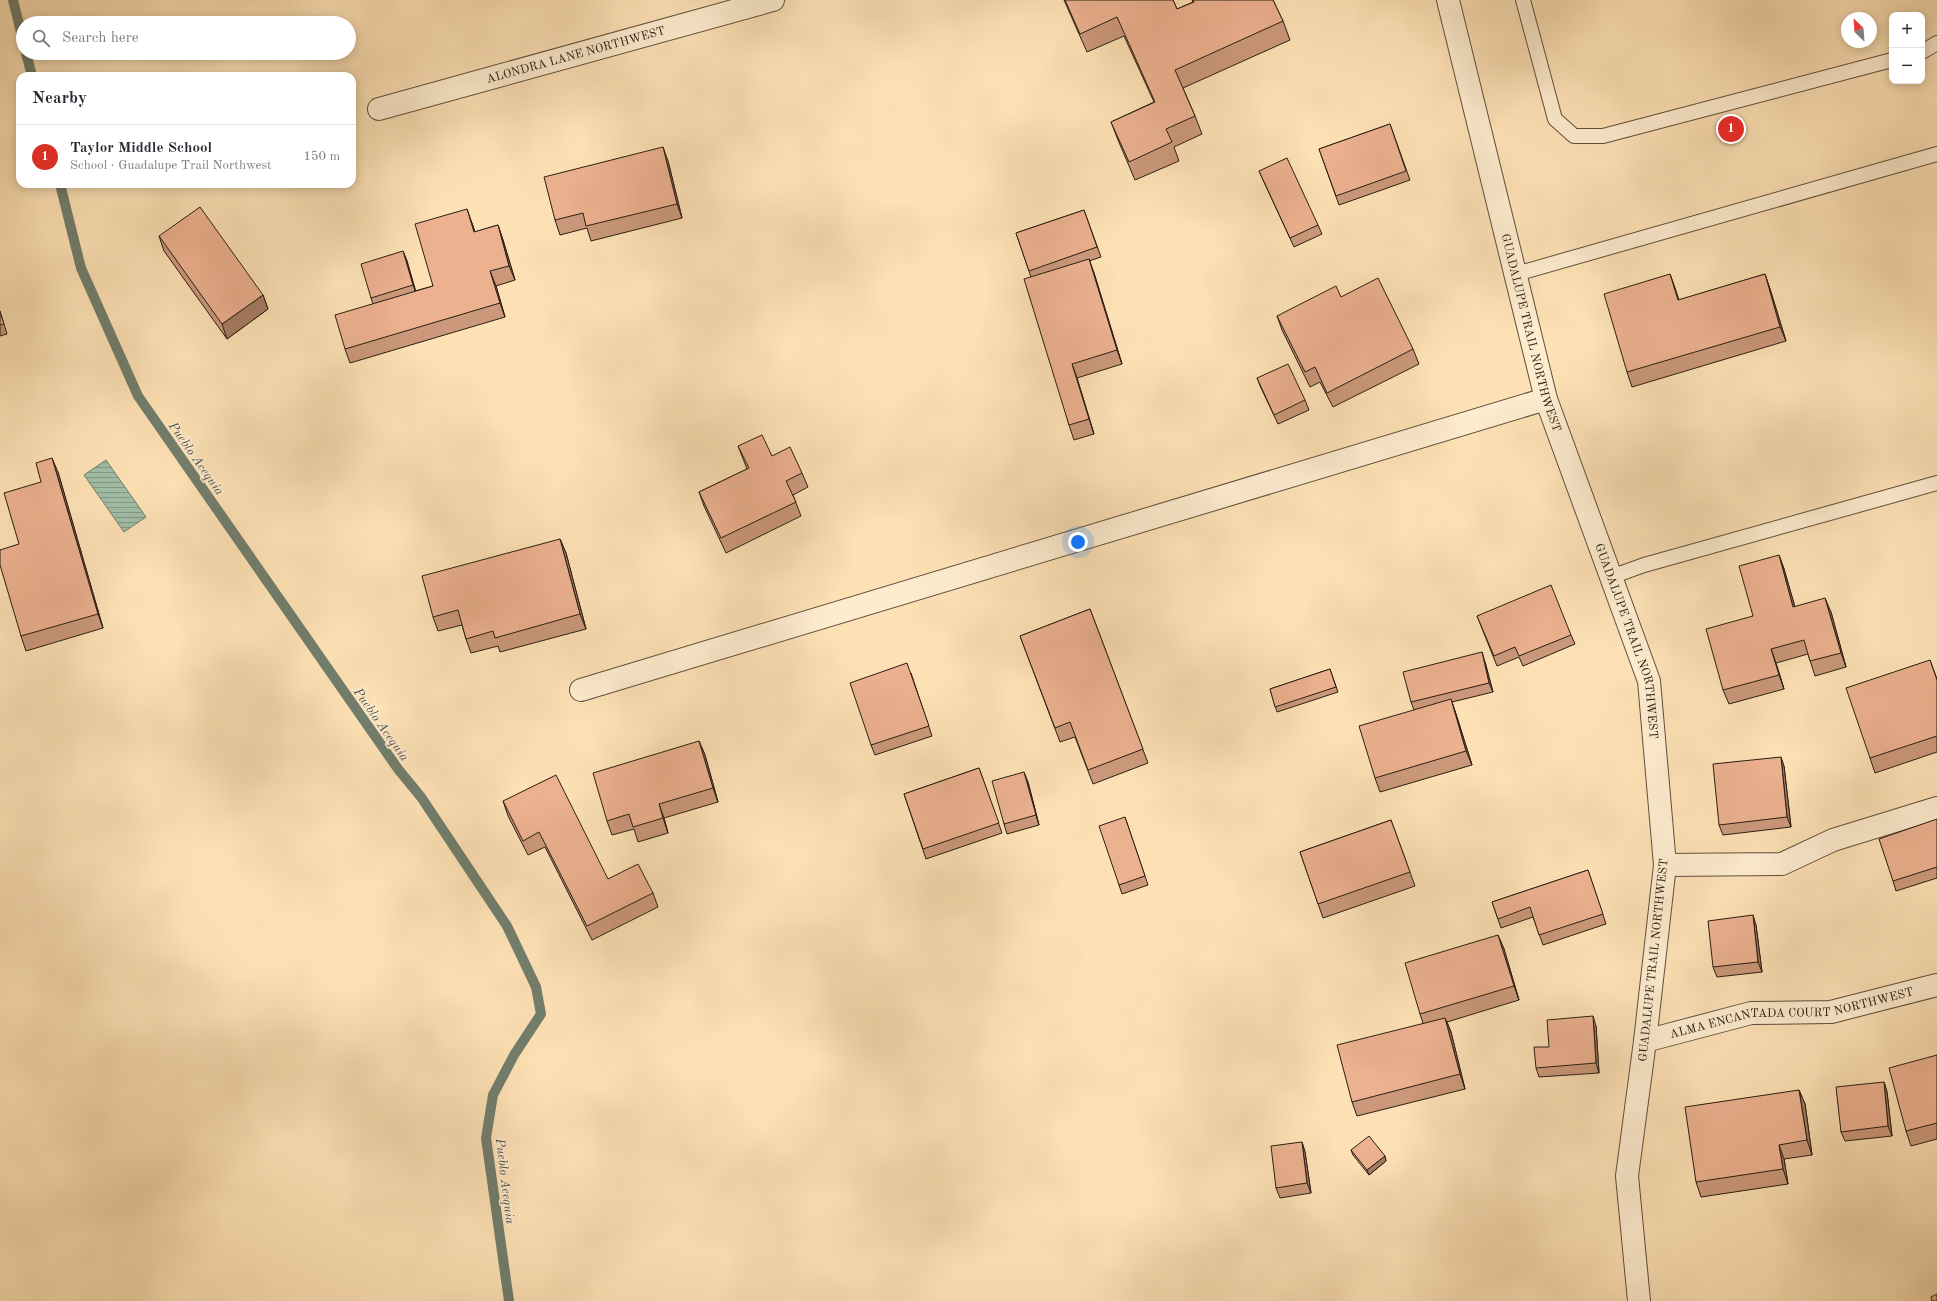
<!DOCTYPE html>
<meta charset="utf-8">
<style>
body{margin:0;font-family:"Old Standard TT",serif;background:#f2f2f3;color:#2b2b33}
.controls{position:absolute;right:12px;top:12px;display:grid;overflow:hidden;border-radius:8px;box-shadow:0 2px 10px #0003}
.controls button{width:36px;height:36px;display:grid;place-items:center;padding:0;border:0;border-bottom:1px solid #e1e1e2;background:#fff;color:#2b2b33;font:20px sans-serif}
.compass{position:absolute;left:1841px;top:12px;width:36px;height:36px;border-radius:50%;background:#fff;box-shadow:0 2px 10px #0003;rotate:335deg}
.you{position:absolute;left:1078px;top:542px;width:14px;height:14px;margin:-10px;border:3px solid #fff;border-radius:50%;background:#1a73e8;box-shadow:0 0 0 6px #1a73e833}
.badge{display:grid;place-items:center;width:26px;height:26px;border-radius:50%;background:#d93025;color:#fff;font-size:13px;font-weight:700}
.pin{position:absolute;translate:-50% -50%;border:2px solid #fff;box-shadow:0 1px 4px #0006}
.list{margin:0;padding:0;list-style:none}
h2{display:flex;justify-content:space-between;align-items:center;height:52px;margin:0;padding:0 16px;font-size:17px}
h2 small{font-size:13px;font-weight:400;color:#7c7c81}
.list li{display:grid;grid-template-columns:26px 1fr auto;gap:12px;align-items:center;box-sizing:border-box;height:64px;padding:0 16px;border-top:1px solid #e1e1e2}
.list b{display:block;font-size:15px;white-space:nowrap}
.list p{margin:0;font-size:13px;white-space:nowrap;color:#7c7c81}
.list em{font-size:13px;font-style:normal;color:#7c7c81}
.icon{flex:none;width:22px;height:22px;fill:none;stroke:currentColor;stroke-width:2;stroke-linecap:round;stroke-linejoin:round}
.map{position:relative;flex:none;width:1937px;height:1301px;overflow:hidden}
.search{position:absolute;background:#fff;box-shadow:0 2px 10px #0003;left:16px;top:16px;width:340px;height:44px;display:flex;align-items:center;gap:10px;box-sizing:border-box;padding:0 14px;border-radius:22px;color:#7c7c81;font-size:15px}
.panel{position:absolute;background:#fff;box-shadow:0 2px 10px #0003;left:16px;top:72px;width:340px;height:116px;border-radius:12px}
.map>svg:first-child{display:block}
</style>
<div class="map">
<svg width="1937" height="1301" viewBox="0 0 1937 1301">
<defs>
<pattern id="water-rules" width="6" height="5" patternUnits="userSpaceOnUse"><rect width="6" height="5" fill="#a1bea7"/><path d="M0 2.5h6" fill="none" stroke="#839a87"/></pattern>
</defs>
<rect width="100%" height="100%" fill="#fde1b5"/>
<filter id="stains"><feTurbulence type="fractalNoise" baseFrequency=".005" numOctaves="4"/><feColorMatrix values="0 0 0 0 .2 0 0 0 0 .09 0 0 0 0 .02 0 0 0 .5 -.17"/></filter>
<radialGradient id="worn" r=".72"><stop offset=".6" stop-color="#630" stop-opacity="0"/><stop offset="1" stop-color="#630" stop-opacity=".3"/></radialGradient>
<!-- water -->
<path fill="url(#water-rules)" stroke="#717e6c" d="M106,460L146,517L124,532L84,475Z"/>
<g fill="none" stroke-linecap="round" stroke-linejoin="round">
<!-- stream -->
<g stroke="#717e6c" stroke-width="10">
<path d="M13,0L23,40"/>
<path d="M26,53L32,76"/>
<path d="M60,184L81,268L138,396L398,769L421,797L507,926L536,987L541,1014L514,1055L493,1095L486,1138L509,1301"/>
</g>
<defs>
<g id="lane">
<path d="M1523,0L1555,119L1574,136H1603L1892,60"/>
<path d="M1922,52L1937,43"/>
<path d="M1516,274L1937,154"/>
<path d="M1611,577L1644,565L1937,483"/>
</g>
<g id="street">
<path id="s1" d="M1448,0L1546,399L1649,681L1665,865L1645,1041L1627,1176L1639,1301"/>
<path id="s2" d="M379,109L773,0"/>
<path d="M581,690L1546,399"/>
<path d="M1665,865L1782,864L1833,840L1937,808"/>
<path id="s3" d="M1645,1041L1751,1013L1831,1012L1937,985"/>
</g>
</defs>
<!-- lane casing -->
<use href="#lane" stroke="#5e4f3c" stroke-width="16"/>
<!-- street casing -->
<use href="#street" stroke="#5e4f3c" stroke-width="24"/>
<!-- lane -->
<use href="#lane" stroke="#feeccf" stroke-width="14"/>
<!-- street -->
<use href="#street" stroke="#feeccf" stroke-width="22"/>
</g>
<!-- wall -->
<g fill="#cb987b" stroke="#291e13">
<path d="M1064,0H1173L1177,9L1193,2L1192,0H1273L1283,21L1290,40L1183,88L1195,116L1202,134L1174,147L1179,161L1135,180L1118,140L1111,122L1154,102L1124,36L1087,52Z"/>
<path d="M1390,124L1410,180L1339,205L1319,149Z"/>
<path d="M668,161L682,218L591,241L587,228L560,235L555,220Z"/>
<path d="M1259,171L1318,225L1322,234L1294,247L1263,180Z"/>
<path d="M1084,210L1101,257L1089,261L1094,273L1122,364L1077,378L1094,434L1074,440L1069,425L1031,277L1016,233Z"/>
<path d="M472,223L475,232L498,225L503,240L515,280L496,286L505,317L350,363L345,349L373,304L371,298L403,251L407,261L415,291L433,286Z"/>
<path d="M159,236L263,295L268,309L227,339L164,251Z"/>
<path d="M1670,274L1679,300L1765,274L1770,289L1786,341L1632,387L1627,372Z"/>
<path d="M1341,297L1413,349L1419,364L1333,407L1320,382L1310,387L1282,330L1277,316Z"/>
<path d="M0,311L7,334L0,336Z"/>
<path d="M1257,378L1305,400L1309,410L1278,424L1261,388Z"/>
<path d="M738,446L772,456L802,473L808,487L793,495L801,516L726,553L704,506L699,492L747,469Z"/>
<path d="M58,472L103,628L26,651L21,636L19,544L41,482Z"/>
<path d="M560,539L566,553L586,629L500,652L498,646L471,653L466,639L462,625L438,631L433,617Z"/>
<path d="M1779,555L1784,569L1795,607L1831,612L1846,667L1815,676L1808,654L1776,663L1784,689L1729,704L1723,690L1753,616Z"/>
<path d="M1090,609L1148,763L1093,784L1075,737L1060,742L1020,636Z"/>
<path d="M1477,616L1571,635L1575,644L1523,666L1519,657L1497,666Z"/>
<path d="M1930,660L1937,679V752L1875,773L1870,758Z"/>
<path d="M1485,662L1493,692L1452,702L1456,714L1472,765L1380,792L1375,778L1414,710L1411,702Z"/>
<path d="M1330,669L1338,692L1277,712L1270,689Z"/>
<path d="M911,673L932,736L875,755L871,745Z"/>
<path d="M699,741L705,755L718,802L664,818L668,833L638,842L634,829L612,835L607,821Z"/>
<path d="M1784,766L1791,827L1723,835L1719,825Z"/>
<path d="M979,768L1002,833L926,859L904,794Z"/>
<path d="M1028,782L1039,825L1007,834L1004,824Z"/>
<path d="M503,801L608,879L653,893L658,907L592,940L545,847L528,855L508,816Z"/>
<path d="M1125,817L1148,885L1122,894L1119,885Z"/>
<path d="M1937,819V878L1896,891L1893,881Z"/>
<path d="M1391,820L1415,886L1323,918L1300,852Z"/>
<path d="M1588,870L1606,924L1543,945L1533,917L1501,928L1492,902Z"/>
<path d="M1756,925L1762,972L1717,977L1713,967Z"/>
<path d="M1498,935L1504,949L1519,1000L1447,1022L1451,1032L1465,1089L1357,1116L1352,1102L1423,1023L1420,1014Z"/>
<path d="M1596,1026L1599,1073L1539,1077L1536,1068Z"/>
<path d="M1937,1055V1139L1911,1146L1906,1131Z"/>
<path d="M1884,1082L1887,1092L1892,1136L1845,1141L1841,1132Z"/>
<path d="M1799,1090L1805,1104L1812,1155L1784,1159L1788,1184L1701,1197L1696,1182Z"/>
<path d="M1302,1142L1305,1152L1311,1193L1280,1198L1276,1188Z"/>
<path d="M1351,1150L1385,1156L1386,1161L1369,1175L1353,1155Z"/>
</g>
<!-- shaded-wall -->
<g fill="#a57c64" stroke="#291e13">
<path d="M663,147L668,161L682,218L677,204Z"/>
<path d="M467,209L472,223L479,246L474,232Z"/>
<path d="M498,225L503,240L515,280L509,266Z"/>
<path d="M403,251L407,261L417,295L413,285Z"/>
<path d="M1089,259L1094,273L1122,364L1117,350Z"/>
<path d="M490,271L496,286L505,317L500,303Z"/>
<path d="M1670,274L1675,288L1683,314L1678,300Z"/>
<path d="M1765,274L1770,289L1786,341L1780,327Z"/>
<path d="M263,295L268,309L227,339L222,324Z"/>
<path d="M1072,364L1077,378L1094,434L1089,419Z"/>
<path d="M52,458L58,472L103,628L98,614Z"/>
<path d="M560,539L566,553L586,629L580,614Z"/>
<path d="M1779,555L1784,569L1799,621L1793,607Z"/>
<path d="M1825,598L1831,612L1846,667L1841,653Z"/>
<path d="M1771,649L1776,663L1784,689L1779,675Z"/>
<path d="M1482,652L1485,662L1493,692L1489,683Z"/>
<path d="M1451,699L1456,714L1472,765L1466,751Z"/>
<path d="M699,741L705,755L718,802L713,788Z"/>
<path d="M1781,757L1784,766L1791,827L1787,817Z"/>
<path d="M1024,772L1028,782L1039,825L1036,815Z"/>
<path d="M659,804L664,818L668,833L663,818Z"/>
<path d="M1753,915L1756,925L1762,972L1758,962Z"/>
<path d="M1498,935L1504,949L1519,1000L1514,986Z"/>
<path d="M1593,1016L1596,1026L1599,1073L1596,1063Z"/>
<path d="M1445,1018L1451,1032L1465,1089L1460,1074Z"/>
<path d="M1884,1082L1887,1092L1892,1136L1888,1126Z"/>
<path d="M1799,1090L1805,1104L1812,1155L1807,1140Z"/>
<path d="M1302,1142L1305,1152L1311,1193L1307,1183Z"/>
<path d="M1779,1145L1784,1159L1788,1184L1783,1169Z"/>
<path d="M1385,1156L1386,1161L1369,1175L1367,1170Z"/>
</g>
<!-- building -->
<g fill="#ecb18f" stroke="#291e13">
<path d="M1065,0H1173L1177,9L1194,2L1193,0H1273L1283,21L1175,70L1195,116L1166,129L1172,142L1129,162L1111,122L1155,102L1117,17L1080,34Z"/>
<path d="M154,72L159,76H151Z"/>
<path d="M1390,124L1406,171L1336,196L1319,149Z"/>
<path d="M663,147L677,204L586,226L583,213L555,220L544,177Z"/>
<path d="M1287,158L1318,225L1290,238L1259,171Z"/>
<path d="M200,207L263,295L222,324L159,236Z"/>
<path d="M467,209L474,232L498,225L509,266L490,271L500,303L345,349L335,315L433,286L415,224Z"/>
<path d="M1084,210L1097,247L1029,271L1016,233Z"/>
<path d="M403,251L413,285L371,298L361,264Z"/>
<path d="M1089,259L1117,350L1072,364L1089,419L1069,425L1024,279Z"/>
<path d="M1670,274L1678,300L1765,274L1780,327L1627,372L1604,294Z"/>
<path d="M1378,278L1413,349L1327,393L1315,367L1305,372L1277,316L1336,286L1341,297Z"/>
<path d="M0,312L4,324L0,325Z"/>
<path d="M1288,364L1305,400L1274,415L1257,378Z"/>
<path d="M762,435L772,456L790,447L802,473L786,481L796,502L721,538L699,492L749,468L738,446Z"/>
<path d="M52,458L98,614L21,636L0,565V550L19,544L4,493L41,482L36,463Z"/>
<path d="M560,539L580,614L495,638L493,631L466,639L458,610L433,617L422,576Z"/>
<path d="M1779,555L1793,607L1825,598L1841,653L1810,661L1804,640L1771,649L1779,675L1723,690L1706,629L1753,616L1739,566Z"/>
<path d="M1551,585L1571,635L1519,656L1515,647L1494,656L1477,616Z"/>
<path d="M1090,609L1143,749L1088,770L1070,722L1055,728L1020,636Z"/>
<path d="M1482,652L1489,683L1411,702L1403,672Z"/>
<path d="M1930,660L1937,680V736L1870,758L1846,688Z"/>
<path d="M907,663L929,726L871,745L850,683Z"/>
<path d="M1330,669L1336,687L1275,707L1270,689Z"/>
<path d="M1451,699L1466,751L1375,778L1359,726Z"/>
<path d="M699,741L713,788L659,804L663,818L633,827L629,814L607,821L593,773Z"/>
<path d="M1781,757L1787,817L1719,825L1713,764Z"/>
<path d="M979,768L999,823L923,849L904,794Z"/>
<path d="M1024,772L1036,815L1004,824L992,781Z"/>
<path d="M556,775L608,879L638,864L653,893L587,926L539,832L523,841L503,801Z"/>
<path d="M1125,817L1145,876L1119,885L1099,826Z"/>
<path d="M1937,819V867L1893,881L1879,839Z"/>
<path d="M1391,820L1410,872L1318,904L1300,852Z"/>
<path d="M1588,870L1603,914L1539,935L1530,907L1498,919L1492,902Z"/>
<path d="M1753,915L1758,962L1713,967L1708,921Z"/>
<path d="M1498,935L1514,986L1420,1014L1405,963Z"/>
<path d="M1593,1016L1596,1063L1536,1068L1534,1047H1549L1547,1020Z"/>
<path d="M1445,1018L1460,1074L1352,1102L1337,1045Z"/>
<path d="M1937,1055V1123L1906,1131L1889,1068Z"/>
<path d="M1884,1082L1888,1126L1841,1132L1836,1087Z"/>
<path d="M1799,1090L1807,1140L1779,1145L1783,1169L1696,1182L1685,1107Z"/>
<path d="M1369,1136L1385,1156L1367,1170L1351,1150Z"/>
<path d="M1302,1142L1307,1183L1276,1188L1271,1146Z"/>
<path d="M1937,1294V1301H1932L1931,1297Z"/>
</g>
<g text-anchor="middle" stroke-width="3" stroke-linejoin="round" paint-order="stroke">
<!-- street labels -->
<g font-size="12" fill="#291e13" stroke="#feeccf">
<text dy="4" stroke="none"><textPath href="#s2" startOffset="204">ALONDRA LANE NORTHWEST</textPath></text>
<text dy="4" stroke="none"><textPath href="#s1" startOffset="343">GUADALUPE TRAIL NORTHWEST</textPath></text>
<text dy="4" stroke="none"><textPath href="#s1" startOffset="667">GUADALUPE TRAIL NORTHWEST</textPath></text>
<text transform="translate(1653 960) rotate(-84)" y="4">GUADALUPE TRAIL NORTHWEST</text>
<text dy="4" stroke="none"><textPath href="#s3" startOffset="150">ALMA ENCANTADA COURT NORTHWEST</textPath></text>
</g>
<!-- water labels -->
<g font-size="13" font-style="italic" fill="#4d4e3f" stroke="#feeccf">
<text transform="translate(197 458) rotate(55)" y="5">Pueblo Acequia</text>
<text transform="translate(382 724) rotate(55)" y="5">Pueblo Acequia</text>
<text transform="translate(506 1181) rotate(83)" y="5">Pueblo Acequia</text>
</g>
</g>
<rect width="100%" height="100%" filter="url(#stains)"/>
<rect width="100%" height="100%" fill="url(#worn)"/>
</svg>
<div class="controls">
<button>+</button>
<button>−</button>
</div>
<svg class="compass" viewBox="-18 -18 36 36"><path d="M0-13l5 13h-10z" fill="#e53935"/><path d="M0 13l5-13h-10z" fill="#7c7c81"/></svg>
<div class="you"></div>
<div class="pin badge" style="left:1731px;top:129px">1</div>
<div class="search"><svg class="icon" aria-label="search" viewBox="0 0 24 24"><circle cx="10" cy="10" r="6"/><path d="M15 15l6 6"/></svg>Search here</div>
<section class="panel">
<h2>Nearby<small></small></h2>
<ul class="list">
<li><span class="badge">1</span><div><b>Taylor Middle School</b><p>School · Guadalupe Trail Northwest</p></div><em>150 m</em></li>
</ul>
</section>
</div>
